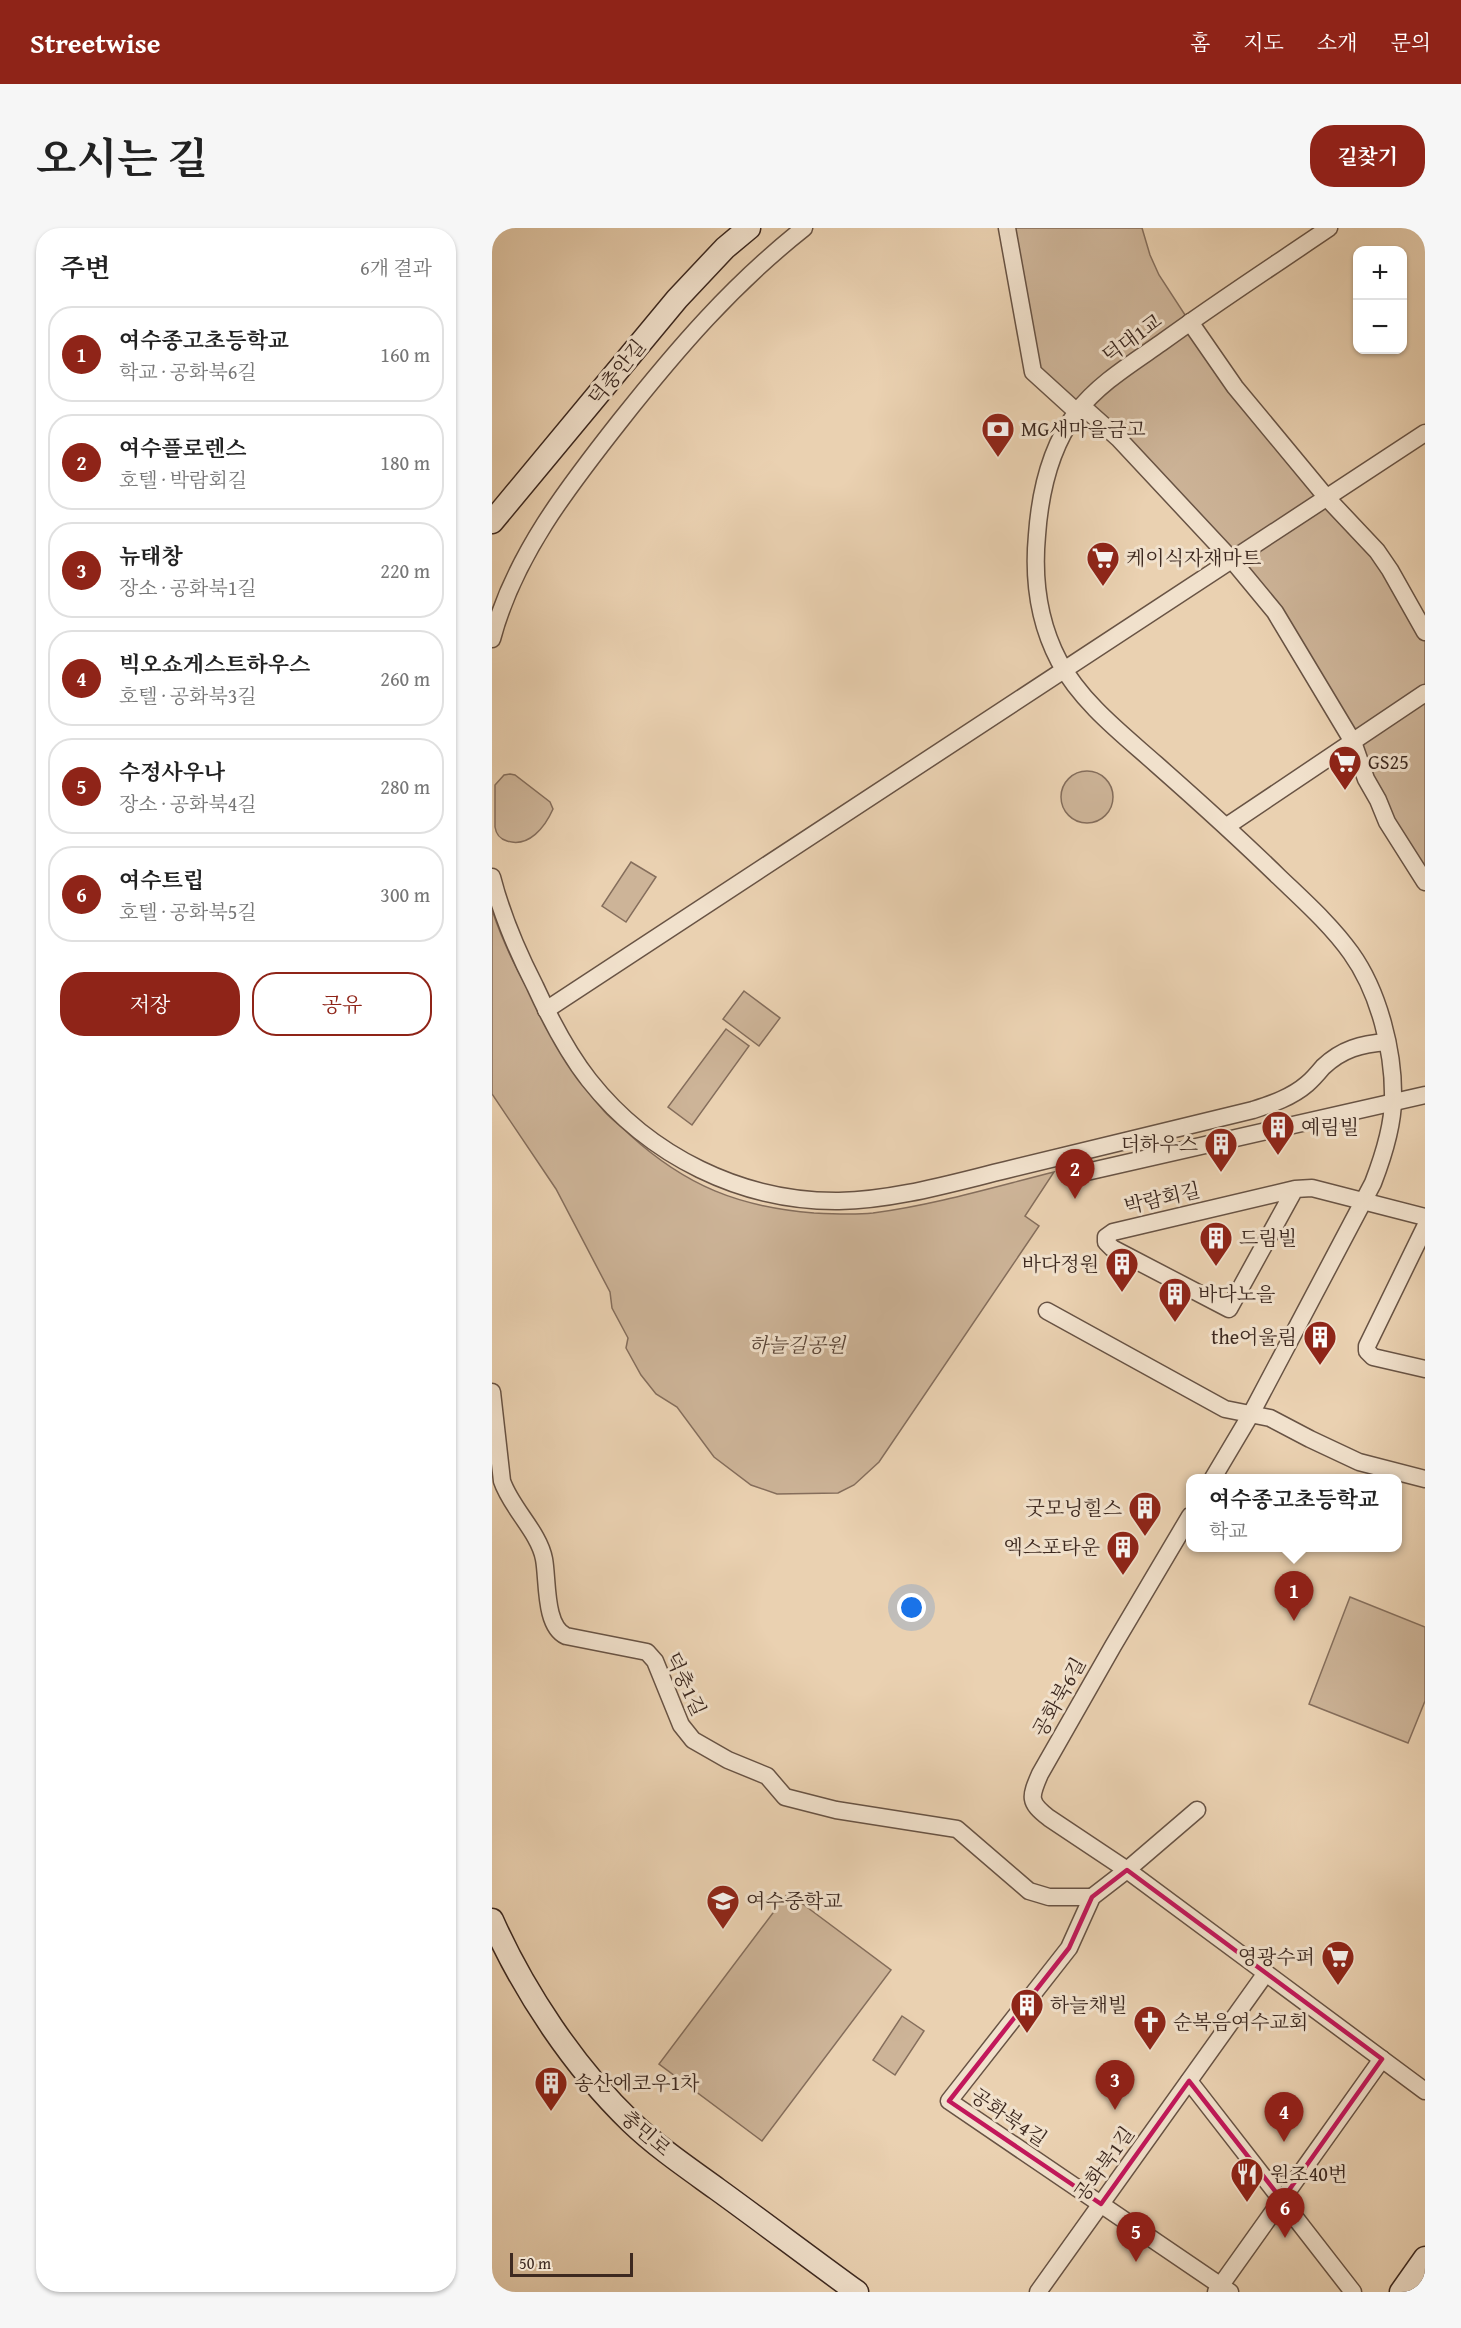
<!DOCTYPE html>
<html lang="ko">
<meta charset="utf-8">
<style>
body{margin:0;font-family:"Gentium Book Plus","Noto Serif KR",serif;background:#f6f6f6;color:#222}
.controls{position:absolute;right:18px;top:18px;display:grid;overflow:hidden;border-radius:12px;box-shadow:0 2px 4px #0004}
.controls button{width:54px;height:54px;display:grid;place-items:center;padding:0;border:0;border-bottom:2px solid #e0e0e0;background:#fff;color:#222;font:30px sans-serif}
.scale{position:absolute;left:18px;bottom:15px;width:123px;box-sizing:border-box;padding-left:6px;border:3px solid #3d2920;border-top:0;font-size:16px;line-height:21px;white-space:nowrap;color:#3d2920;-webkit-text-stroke:4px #f1e1cc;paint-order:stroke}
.you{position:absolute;left:420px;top:1380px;width:21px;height:21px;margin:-15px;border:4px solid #fff;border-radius:50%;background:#1a73e8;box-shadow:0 0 0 9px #1a73e833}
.badge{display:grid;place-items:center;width:39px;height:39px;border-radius:50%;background:#8f2418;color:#fff;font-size:20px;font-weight:700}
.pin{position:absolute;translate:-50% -50px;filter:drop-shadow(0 2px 3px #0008)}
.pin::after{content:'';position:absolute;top:32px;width:21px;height:18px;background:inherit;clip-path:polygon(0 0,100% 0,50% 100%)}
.popup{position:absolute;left:694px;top:1246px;width:216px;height:78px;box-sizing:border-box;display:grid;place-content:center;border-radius:12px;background:#fff;filter:drop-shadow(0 2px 4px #0005);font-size:20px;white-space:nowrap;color:#767676}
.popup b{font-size:22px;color:#222}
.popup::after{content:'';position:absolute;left:50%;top:100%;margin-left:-12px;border:12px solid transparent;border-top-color:#fff}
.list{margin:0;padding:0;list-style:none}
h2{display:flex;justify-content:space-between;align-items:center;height:78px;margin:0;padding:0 24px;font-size:26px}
h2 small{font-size:20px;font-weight:400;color:#767676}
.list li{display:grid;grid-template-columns:39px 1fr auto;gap:18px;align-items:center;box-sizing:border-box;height:96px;margin:0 12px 12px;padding:0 12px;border:2px solid #e0e0e0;border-radius:24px}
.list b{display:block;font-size:22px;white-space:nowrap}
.list p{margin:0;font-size:20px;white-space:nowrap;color:#767676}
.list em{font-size:20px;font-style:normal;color:#767676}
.actions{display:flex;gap:12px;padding:18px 24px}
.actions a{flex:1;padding:14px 0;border:2px solid #8f2418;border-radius:24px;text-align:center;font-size:21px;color:#8f2418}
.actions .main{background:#8f2418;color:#fff}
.map{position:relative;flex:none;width:933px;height:2064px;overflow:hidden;border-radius:24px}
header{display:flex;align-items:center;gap:36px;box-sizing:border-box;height:84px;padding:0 30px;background:#8f2418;color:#fff}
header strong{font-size:28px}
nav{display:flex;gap:33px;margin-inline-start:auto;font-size:21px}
.intro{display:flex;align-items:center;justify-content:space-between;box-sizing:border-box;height:144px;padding:0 36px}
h1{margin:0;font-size:42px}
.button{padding:15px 27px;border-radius:24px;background:#8f2418;color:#fff;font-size:21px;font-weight:700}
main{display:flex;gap:36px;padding:0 36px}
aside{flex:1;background:#fff;border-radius:24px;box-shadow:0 2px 4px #0004}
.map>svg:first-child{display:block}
</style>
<header>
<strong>Streetwise</strong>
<nav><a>홈</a><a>지도</a><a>소개</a><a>문의</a></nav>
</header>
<div class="intro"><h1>오시는 길</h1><a class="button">길찾기</a></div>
<main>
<aside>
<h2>주변<small>6개 결과</small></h2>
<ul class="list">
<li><span class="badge">1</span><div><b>여수종고초등학교</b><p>학교 · 공화북6길</p></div><em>160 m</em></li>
<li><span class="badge">2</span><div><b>여수플로렌스</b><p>호텔 · 박람회길</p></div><em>180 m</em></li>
<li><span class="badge">3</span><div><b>뉴태창</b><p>장소 · 공화북1길</p></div><em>220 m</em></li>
<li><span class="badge">4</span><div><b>빅오쇼게스트하우스</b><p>호텔 · 공화북3길</p></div><em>260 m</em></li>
<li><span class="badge">5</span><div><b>수정사우나</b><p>장소 · 공화북4길</p></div><em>280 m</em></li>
<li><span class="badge">6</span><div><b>여수트립</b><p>호텔 · 공화북5길</p></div><em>300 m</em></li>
</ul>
<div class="actions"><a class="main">저장</a><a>공유</a></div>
</aside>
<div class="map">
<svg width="933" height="2064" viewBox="0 0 933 2064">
<rect width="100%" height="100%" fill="#ead1b1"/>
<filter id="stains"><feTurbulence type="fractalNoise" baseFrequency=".00333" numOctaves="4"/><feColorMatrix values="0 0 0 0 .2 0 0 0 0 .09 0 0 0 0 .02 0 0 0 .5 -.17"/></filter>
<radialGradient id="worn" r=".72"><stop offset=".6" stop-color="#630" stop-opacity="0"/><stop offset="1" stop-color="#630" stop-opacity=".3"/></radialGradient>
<!-- green -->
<g fill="#cdb498" stroke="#856e5c" stroke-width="1.5">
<path d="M515,0H650L658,27L667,47L721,130L885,323L933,402V654L783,384L627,211L541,144Z"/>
<circle cx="595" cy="569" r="26"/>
<path d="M18,546L23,547L58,574L61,581C53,599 37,620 15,613C8,611 4,606 3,599V557L12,547Z"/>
<path d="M139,634L164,649L134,694L110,678Z"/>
<path d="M0,682C13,721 32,756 53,792C70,823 88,856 112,883C120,892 130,899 138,907C194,958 247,979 322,985C341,986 362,987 381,985C442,977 502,959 562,944L533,988L547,998L387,1234L362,1257L346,1265L285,1266L259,1257L222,1229L185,1179L164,1166L149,1147L134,1120L136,1110L120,1080L118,1064L64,961L0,866Z"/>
<path d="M252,763L288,790L267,818L231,791Z"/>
<path d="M234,801L257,818L200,897L176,879Z"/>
<path d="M858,1369L933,1399V1473L916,1515L817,1476Z"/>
<path d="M296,1665L399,1742L270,1913L167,1836Z"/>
<path d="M410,1788L432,1803L403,1847L381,1832Z"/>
</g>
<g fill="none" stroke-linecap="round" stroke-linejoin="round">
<defs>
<g id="street">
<path d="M515,0L541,144L585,184"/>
<path d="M698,94L743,159L835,270L885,323L898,342L933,404"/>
<path d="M590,178L627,211L740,332L783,384L861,514L874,551L886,572L895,594L933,654"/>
<path d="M0,411C22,328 76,259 128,193C185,121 240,57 312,0"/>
<path d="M735,598L933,465"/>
<path d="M0,649C10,688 25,723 43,758C58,791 75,824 97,852C157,928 250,974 347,973C403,972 460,955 514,942C596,922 679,902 761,882C780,876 800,869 815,856C821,851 826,845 831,839C850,821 869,816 895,814"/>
<path d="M54,782L933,205"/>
<path d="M577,948L933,867"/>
<path d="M803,961L737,1081L620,1020L614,1014V1009L621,1004L803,961L820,960L933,989"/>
<path d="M933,999L875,1118V1123L881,1129L933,1141"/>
<path d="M555,1083L733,1181L778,1190L818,1211L867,1234L933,1251"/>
<path d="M0,1164L10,1253C19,1280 47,1304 52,1331C56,1352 52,1398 74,1408L155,1424L163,1433L189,1497L201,1512L236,1532L275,1548L293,1569L344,1582L465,1601L537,1663L557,1669H600"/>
<path d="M721,1250L759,1186L881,955C891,929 901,899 901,871C902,824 887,764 859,725C839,697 812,673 787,649C747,610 706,573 664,536C629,505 590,475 567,433C547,395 541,350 545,307C548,265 558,220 584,185C606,156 639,136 669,115C724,75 781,38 837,0"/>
<path d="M698,1288L621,1418L548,1546C538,1569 536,1574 557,1590L635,1642L933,1863"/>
<path d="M705,1582L635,1642L600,1669L577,1720L457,1873L738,2064"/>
<path d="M697,1853L861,2064"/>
<path d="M546,2064L774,1745"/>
<path d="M724,2064L890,1831"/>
</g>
<g id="secondary">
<path d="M0,294L185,71L233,20L257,0"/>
<path d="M0,1692C32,1764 82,1839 139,1894C165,1919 196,1940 225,1961C272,1995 318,2030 365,2064"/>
<path d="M909,2064L933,2030"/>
</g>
</defs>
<!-- street casing -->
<use href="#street" stroke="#685344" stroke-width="19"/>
<!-- secondary casing -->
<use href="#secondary" stroke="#3d2920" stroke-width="25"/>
<!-- street -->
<use href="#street" stroke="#f1e1cc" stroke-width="16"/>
<!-- secondary -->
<use href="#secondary" stroke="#f1e1cc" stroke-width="22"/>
</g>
<!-- marked area -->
<path fill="none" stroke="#c2185b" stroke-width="4.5" stroke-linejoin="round" d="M635,1642L890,1831L790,1972L697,1853L609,1976L457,1873L577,1720L600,1669Z"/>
<!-- icons -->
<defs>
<symbol id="bank-pin" viewBox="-11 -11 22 30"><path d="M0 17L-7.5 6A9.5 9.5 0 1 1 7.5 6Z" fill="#8f2418" stroke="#f1e1cc"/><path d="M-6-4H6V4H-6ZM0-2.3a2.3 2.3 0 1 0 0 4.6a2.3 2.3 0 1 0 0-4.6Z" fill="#fff"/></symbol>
<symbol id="supermarket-pin" viewBox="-11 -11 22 30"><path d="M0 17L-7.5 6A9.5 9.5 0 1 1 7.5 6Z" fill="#8f2418" stroke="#f1e1cc"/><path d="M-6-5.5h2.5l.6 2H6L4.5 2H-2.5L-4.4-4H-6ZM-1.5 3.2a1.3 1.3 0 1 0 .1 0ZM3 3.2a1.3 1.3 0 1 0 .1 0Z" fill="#fff"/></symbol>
<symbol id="building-pin" viewBox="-11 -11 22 30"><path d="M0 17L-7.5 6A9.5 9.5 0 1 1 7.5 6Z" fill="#8f2418" stroke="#f1e1cc"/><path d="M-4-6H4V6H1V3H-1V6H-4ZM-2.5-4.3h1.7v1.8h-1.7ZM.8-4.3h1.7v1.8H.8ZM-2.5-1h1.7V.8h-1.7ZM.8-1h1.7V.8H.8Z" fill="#fff"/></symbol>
<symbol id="school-pin" viewBox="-11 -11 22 30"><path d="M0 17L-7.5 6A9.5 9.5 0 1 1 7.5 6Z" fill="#8f2418" stroke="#f1e1cc"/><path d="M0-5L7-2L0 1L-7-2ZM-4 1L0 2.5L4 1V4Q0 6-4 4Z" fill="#fff"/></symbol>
<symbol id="church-pin" viewBox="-11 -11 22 30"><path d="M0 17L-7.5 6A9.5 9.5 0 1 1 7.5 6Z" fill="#8f2418" stroke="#f1e1cc"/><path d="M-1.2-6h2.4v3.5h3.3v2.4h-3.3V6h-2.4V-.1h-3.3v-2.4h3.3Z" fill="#fff"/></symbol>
<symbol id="restaurant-pin" viewBox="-11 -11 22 30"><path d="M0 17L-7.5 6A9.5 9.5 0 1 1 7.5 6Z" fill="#8f2418" stroke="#f1e1cc"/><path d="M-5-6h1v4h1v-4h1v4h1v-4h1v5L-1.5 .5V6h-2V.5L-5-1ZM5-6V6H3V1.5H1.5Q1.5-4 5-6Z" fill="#fff"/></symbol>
</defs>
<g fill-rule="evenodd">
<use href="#bank-pin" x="487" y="182" width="38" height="52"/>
<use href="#supermarket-pin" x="592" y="311" width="38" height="52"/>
<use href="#supermarket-pin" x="834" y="515" width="38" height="52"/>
<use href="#building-pin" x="767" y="880" width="38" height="52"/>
<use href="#building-pin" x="710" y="897" width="38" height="52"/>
<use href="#building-pin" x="705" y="991" width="38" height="52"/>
<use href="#building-pin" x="611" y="1017" width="38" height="52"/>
<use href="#building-pin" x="664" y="1047" width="38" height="52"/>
<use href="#building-pin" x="809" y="1090" width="38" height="52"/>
<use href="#building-pin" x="634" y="1261" width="38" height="52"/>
<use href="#building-pin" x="612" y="1300" width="38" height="52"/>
<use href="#school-pin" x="212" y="1654" width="38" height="52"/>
<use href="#supermarket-pin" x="827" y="1710" width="38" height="52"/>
<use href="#building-pin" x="516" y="1758" width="38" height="52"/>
<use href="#church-pin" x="639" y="1775" width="38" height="52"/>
<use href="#building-pin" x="40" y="1836" width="38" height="52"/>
<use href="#restaurant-pin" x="736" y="1927" width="38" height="52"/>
</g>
<g text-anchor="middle" stroke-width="6" stroke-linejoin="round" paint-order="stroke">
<!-- street labels -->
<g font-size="20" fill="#3d2920" stroke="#f1e1cc">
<text transform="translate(640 110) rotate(-36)" y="7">덕대1교</text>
<text transform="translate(125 144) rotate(-51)" y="7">덕충안길</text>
<text transform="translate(670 970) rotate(-13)" y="7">박람회길</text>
<text transform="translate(194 1456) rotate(65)" y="7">덕충1길</text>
<text transform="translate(567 1469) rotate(-61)" y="7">공화북6길</text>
<text transform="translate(517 1889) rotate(34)" y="7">공화북4길</text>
<text transform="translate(154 1905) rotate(41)" y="7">충민로</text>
<text transform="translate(612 1936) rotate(-54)" y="7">공화북1길</text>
</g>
<!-- poi labels -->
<g font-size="20" fill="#3d2920" stroke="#f1e1cc" text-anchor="start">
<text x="529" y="208">MG새마을금고</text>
<text x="634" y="337">케이식자재마트</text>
<text x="876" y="541">GS25</text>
<text x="809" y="906">예림빌</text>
<text x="706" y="923" text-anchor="end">더하우스</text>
<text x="747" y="1017">드림빌</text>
<text x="607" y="1043" text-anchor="end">바다정원</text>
<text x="706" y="1073">바다노을</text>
<text x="805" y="1116" text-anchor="end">the어울림</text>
<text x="630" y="1287" text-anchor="end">굿모닝힐스</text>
<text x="608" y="1326" text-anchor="end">엑스포타운</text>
<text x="254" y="1680">여수중학교</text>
<text x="823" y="1736" text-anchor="end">영광수퍼</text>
<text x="558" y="1784">하늘채빌</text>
<text x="681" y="1801">순복음여수교회</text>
<text x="82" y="1862">송산에코우1차</text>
<text x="778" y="1953">원조40번</text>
</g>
<!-- park labels -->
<g font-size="20" font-style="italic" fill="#5a4538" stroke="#f1e1cc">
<text x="305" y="1124">하늘길공원</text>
</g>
</g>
<rect width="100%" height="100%" filter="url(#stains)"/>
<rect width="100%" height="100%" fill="url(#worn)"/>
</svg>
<div class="controls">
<button>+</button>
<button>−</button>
</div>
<div class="scale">50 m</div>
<div class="you"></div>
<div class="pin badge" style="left:802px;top:1393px">1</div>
<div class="popup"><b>여수종고초등학교</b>학교</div>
<div class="pin badge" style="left:583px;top:971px">2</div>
<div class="pin badge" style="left:623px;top:1882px">3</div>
<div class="pin badge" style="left:792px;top:1914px">4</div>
<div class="pin badge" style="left:644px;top:2034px">5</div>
<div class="pin badge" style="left:793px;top:2010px">6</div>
</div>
</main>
